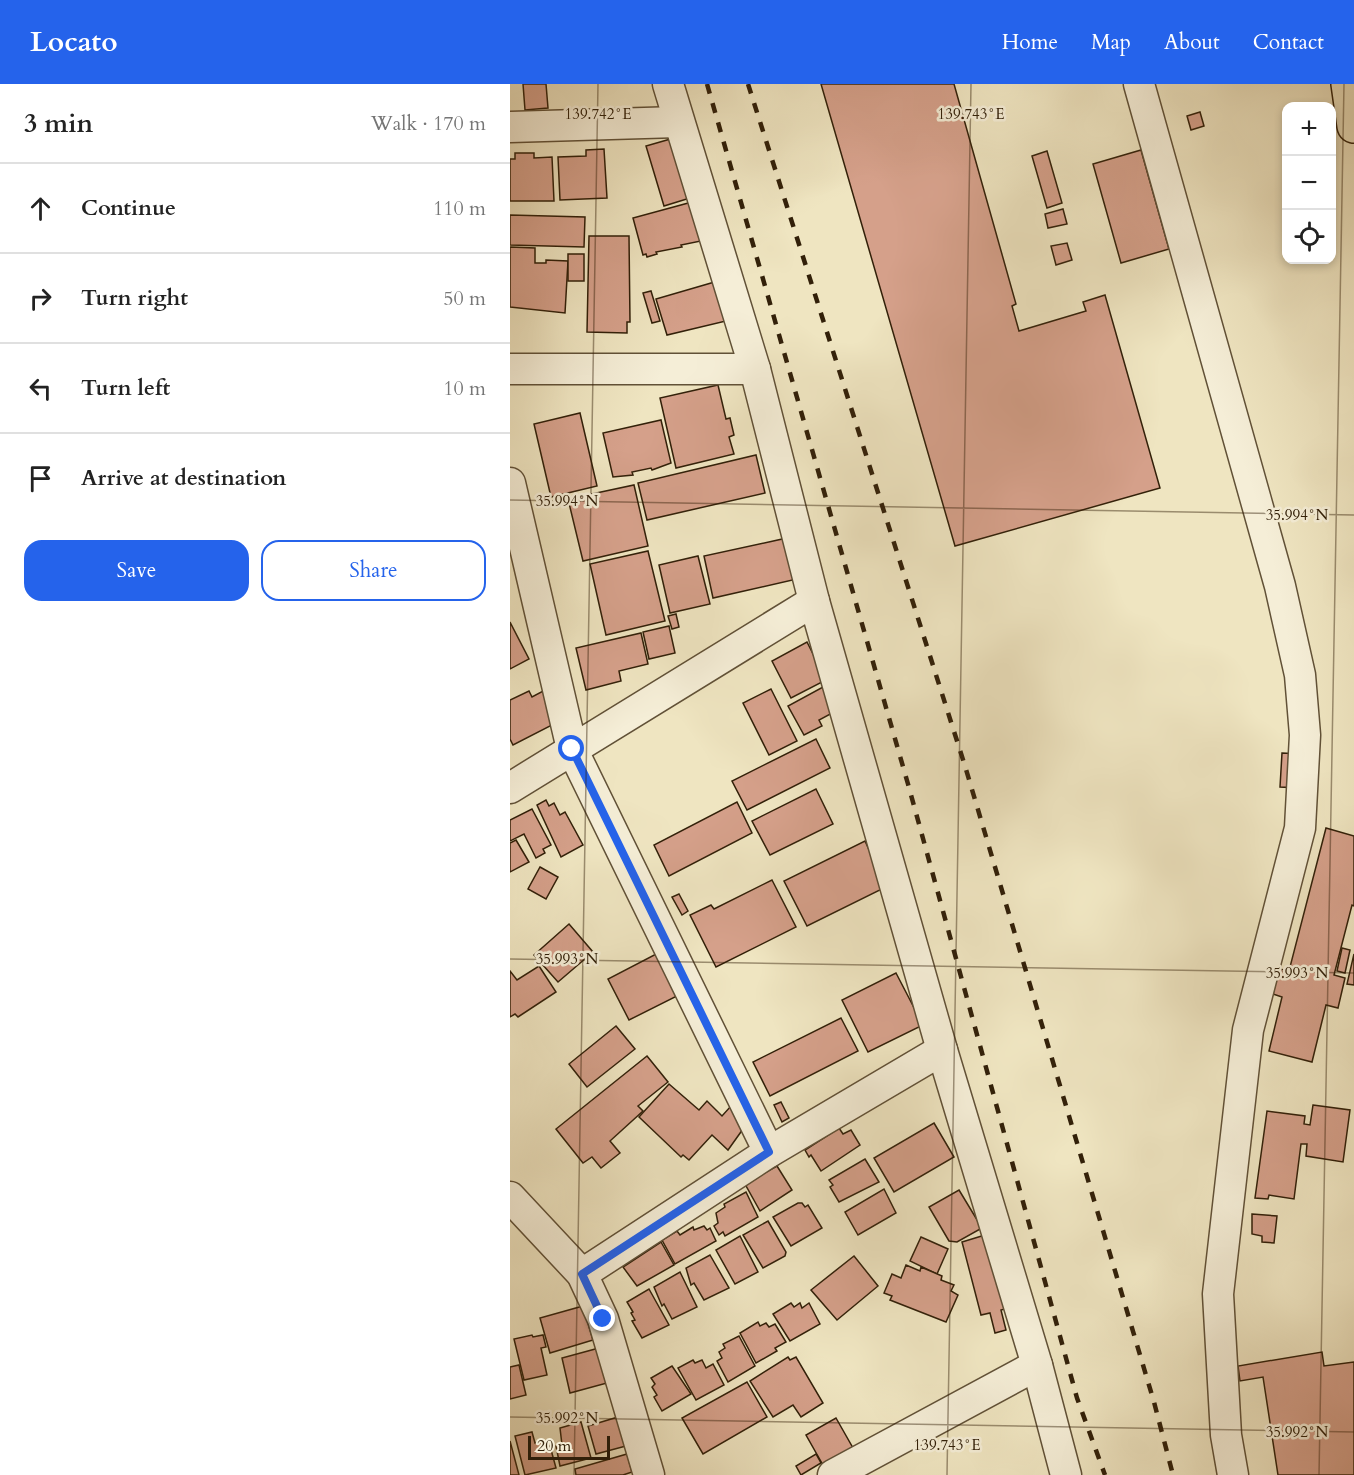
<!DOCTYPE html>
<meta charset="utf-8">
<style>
body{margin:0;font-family:Cardo,serif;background:#f2f2f2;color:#222}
.controls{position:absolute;right:18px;top:18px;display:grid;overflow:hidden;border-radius:12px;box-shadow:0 3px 9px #0003}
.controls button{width:54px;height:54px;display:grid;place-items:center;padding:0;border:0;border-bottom:2px solid #e0e0e0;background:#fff;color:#222;font:30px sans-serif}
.scale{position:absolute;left:18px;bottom:15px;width:82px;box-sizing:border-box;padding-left:6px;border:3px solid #322009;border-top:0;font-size:16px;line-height:21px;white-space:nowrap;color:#322009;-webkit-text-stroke:4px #f5eed7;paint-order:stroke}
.stop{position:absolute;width:18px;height:18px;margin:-14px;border:4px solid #2563eb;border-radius:50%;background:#fff}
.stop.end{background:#2563eb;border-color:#fff;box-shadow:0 2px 6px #0008}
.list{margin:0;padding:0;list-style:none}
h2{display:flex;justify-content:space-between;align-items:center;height:78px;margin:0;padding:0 24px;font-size:26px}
h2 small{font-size:20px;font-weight:400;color:#767676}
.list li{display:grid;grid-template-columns:39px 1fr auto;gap:18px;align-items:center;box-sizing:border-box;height:90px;padding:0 24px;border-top:2px solid #e0e0e0}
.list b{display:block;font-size:22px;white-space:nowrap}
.list em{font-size:20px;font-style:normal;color:#767676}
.actions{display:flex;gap:12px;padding:18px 24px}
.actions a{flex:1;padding:14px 0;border:2px solid #2563eb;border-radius:18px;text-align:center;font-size:21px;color:#2563eb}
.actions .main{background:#2563eb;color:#fff}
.icon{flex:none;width:33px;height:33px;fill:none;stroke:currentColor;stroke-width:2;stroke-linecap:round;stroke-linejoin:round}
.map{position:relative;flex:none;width:844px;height:1391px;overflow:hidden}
header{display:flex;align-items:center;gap:36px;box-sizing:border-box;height:84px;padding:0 30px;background:#2563eb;color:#fff}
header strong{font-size:28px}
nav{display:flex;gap:33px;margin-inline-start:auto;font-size:21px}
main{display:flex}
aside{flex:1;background:#fff}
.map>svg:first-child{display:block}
</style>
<header>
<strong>Locato</strong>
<nav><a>Home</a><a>Map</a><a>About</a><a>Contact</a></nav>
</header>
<main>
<aside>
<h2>3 min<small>Walk · 170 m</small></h2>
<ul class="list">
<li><svg class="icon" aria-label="ahead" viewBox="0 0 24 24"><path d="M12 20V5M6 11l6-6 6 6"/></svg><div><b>Continue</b></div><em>110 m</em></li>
<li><svg class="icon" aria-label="right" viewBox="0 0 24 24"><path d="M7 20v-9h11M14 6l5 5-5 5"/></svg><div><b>Turn right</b></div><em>50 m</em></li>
<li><svg class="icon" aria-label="left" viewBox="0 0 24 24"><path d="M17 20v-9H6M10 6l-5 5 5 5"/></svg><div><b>Turn left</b></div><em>10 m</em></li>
<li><svg class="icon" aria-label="arrive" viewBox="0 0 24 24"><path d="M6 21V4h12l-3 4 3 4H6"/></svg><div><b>Arrive at destination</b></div></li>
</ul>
<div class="actions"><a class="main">Save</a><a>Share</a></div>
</aside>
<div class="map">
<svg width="844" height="1391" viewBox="0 0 844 1391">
<rect width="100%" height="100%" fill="#efe5c1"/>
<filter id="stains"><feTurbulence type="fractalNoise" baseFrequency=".00333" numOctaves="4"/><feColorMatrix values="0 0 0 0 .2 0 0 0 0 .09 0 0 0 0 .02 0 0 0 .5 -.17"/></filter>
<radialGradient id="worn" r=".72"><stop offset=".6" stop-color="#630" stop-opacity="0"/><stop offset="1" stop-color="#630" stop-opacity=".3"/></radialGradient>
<!-- building -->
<g fill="#d5a08a" stroke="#322009" stroke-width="1.5">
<path d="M13,0H36L38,24L15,26Z"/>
<path d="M311,0H444L506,220L502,222L509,247L576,227L573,218L595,211L650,404L445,462Z"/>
<path d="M690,28L694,42L681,46L677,32Z"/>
<path d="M164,54L180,114L154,122L136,62Z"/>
<path d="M94,65L97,114L50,116L48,73L76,72V66Z"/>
<path d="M631,66L659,165L611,179L583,80Z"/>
<path d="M537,67L552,119L537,124L522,72Z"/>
<path d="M5,69H24V74L42,73L44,117H0V75H5Z"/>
<path d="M182,118L191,157L171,161L172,163L146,168L147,170L137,173L136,170L133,171L123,134Z"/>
<path d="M553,125L557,140L538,144L535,130Z"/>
<path d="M0,131L75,133L74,163L0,161Z"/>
<path d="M79,152H119L120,238H117V249L77,248Z"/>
<path d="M557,159L562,176L546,181L541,162Z"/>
<path d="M0,163L25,164V179H36V176L58,177L55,229L0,223Z"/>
<rect x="58" y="170" width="16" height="27"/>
<path d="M208,197L216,237L157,251L146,215Z"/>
<path d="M141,207L150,237L142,239L133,209Z"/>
<path d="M208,301L216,335L220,334L224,351L219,353L224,370L166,384L150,314Z"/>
<path d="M70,329L87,402L41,413L24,340Z"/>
<path d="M151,336L161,379L142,386L141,384L122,388L123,391L103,393L93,349Z"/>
<path d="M246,371L255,409L137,436L128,399Z"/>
<path d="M124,401L138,462L73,477L58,415Z"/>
<path d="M277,454L287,495L203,514L194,472Z"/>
<path d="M138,467L155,537L96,551L80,480Z"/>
<path d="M188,472L200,520L160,529L149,481Z"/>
<path d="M166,530L169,543L162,545L158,532Z"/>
<path d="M0,538L19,575L0,585Z"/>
<path d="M159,542L165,569L139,575L133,548Z"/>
<path d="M131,549L138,580L109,587L111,597L76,606L66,564Z"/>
<path d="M297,558L316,596L281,614L262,577Z"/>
<path d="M313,603L326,627L309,636L312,642L294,651L278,622Z"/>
<path d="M261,605L287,657L259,671L233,619Z"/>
<path d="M35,606L46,639L3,661L0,655V616L19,607L22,613Z"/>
<path d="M306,655L320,684L237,726L222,697Z"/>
<path d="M772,669L790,670L788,704L770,703Z"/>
<path d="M306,705L323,740L260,771L242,737Z"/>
<path d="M36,716L39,722L44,719L50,731L55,728L73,761L51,773L27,721Z"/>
<path d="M227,718L242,749L159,792L144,761Z"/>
<path d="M22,725L41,761L33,765L35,769L26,774L14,750L0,757V736Z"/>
<path d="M816,744L844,752V822L842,821L824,891L835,894L828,924L816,921L802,978L759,967L772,913L763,910L769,885L779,887Z"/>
<path d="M6,756L19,778L0,788V759Z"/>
<path d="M355,757L376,803L297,842L274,797Z"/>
<path d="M30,783L48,793L36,815L18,805Z"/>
<path d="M262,796L286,843L206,883L180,831L201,821L204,825Z"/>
<path d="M169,810L178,827L172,831L162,813Z"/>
<path d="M59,840L83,868L48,898L24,871Z"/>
<path d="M832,864L840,866L835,889L827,887Z"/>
<path d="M150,868L171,910L119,936L98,895Z"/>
<path d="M844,870V901L837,900Z"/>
<path d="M29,882L46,908L8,933L5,930L0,933V887L7,896Z"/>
<path d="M386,889L413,941L358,968L332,916Z"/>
<path d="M331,934L348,967L260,1012L243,978Z"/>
<path d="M106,942L125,965L77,1003L59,980Z"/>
<path d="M137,972L158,998L128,1022L133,1027L100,1057L110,1069L91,1084L82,1073L73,1079L46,1045Z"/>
<path d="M159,1000L189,1026L197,1017L212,1032L221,1022L238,1038L218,1066L202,1051L179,1076L173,1071L171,1073L129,1033Z"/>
<path d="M271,1018L279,1034L272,1038L264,1021Z"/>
<path d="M803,1021L840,1026L833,1078L796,1072L797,1060H791L784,1115L759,1111L758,1115L745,1114L757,1027L795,1032L794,1040L800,1041Z"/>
<path d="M424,1039L444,1073L384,1108L364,1074Z"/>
<path d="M329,1044L333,1050L341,1046L350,1061L311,1087L301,1071L299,1073L295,1066Z"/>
<path d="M355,1075L369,1098L329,1118L320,1103L323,1101L319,1096Z"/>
<path d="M267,1082L282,1106L250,1127L235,1100Z"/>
<path d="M374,1105L386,1129L348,1151L335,1128Z"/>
<path d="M449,1106L472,1144L447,1158L439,1157L419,1123Z"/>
<path d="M236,1108L248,1133L215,1152L213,1148L209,1151L204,1142L208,1139L206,1129L215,1123L214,1120Z"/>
<path d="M288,1119H292L295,1123L298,1121L312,1144L281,1162L263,1133Z"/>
<path d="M742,1130L767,1132L764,1159L752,1158V1152L742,1150Z"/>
<path d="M258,1137L276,1168L275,1172L253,1184L233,1151Z"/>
<path d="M194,1142L197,1146L200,1144L206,1157L165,1180L152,1156L167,1147L170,1151L183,1143L184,1146Z"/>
<path d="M475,1151L495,1225L491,1226L496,1246L485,1249L480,1229L471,1231L452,1158Z"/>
<path d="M230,1152L248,1188L225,1200L206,1166Z"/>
<path d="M411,1153L438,1165L427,1190L400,1177Z"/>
<path d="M151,1158L164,1181L127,1202L113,1183Z"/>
<path d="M200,1171L219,1204L194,1216L184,1199L181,1201L176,1184Z"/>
<path d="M344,1172L368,1202L327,1236L301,1206Z"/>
<path d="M396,1181L410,1187L411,1183L432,1192L431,1196L444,1201L441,1207L448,1211L436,1238L380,1216L382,1212L374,1209L382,1190L391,1194Z"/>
<path d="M170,1188L187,1223L162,1235L154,1220L152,1222L144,1203Z"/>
<path d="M139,1205L159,1241L132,1254L122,1237L125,1236L121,1229L123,1228L117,1218Z"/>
<path d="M281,1219L284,1223L290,1219L292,1224L299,1219L310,1240L280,1257L263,1230Z"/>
<path d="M73,1222L83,1256L40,1269L30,1234Z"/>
<path d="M248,1238L250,1242L256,1239L259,1243L265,1240L276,1258L265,1264L267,1267L246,1279L230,1249Z"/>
<path d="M22,1251L23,1253L33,1251L36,1263L31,1264L37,1291L14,1296L4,1255Z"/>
<path d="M229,1252L245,1282L218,1298L207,1277L212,1274L209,1268L215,1264L213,1260Z"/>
<path d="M89,1264L97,1299L60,1309L52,1274Z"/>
<path d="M812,1268L814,1282L844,1278V1391H768L753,1293L730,1297L728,1282Z"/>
<path d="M278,1273L280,1276L286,1273L313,1319L291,1333L283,1321L263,1333L240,1297Z"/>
<path d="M183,1276L185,1279L192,1276L196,1284L203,1280L214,1301L186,1316L168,1284Z"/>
<path d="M9,1281L16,1311L0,1315V1283Z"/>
<path d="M162,1282L181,1310L152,1327L144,1313L147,1311L142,1303L145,1300L141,1294Z"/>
<path d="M237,1298L257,1333L193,1370L172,1334Z"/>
<path d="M108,1333L116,1362L86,1370L78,1342Z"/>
<path d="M326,1334L343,1364L313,1381L296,1351Z"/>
<path d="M71,1338L81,1374L50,1382L46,1362L52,1361L50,1344Z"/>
<path d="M22,1348L25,1359L31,1357L33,1364L40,1362L46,1384L15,1391L5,1352Z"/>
<path d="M0,1357L9,1391H0Z"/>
<path d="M117,1370L122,1388L113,1391H66L65,1385Z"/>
<path d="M306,1370L311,1379L291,1391L286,1382Z"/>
</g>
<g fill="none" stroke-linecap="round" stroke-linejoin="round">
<defs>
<g id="minor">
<path d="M158,0L245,285L304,517L432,966L527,1281L556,1391"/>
<path d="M629,0L770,502L790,591L795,651L790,744L738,946L708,1210L716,1351L723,1391"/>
<path d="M0,43L168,38"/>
<path d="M0,285H245"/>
<path d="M0,399L62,665L259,1068"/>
<path d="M0,704L304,517"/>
<path d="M0,1113L72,1190L93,1235L139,1391"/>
<path d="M72,1190L259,1068L432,966"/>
<path d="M323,1391L527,1281"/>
</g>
<path id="major" d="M838,0L844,42"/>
</defs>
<!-- minor casing -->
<use href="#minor" stroke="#615137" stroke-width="33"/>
<!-- major casing -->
<use href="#major" stroke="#322009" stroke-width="36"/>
<!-- minor -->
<use href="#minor" stroke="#f5eed7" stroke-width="30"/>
<!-- major -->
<use href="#major" stroke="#efe5c1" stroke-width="33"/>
<!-- rail -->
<g stroke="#322009" stroke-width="4.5" stroke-dasharray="10 10" stroke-linecap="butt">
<path d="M197,0L398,700L567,1314L595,1391"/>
<path d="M238,0L455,682L644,1318L663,1391"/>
</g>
</g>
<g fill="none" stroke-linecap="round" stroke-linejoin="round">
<!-- route -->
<path stroke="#2563eb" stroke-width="8" d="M62,665L259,1068L72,1190L93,1235"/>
</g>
<!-- ticks -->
<path fill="none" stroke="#322009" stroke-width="1.5" stroke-opacity="0.45" d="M0,416L844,431M0,875L844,889M0,1333L844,1348M64,1391L88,0M437,1391L461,0M809,1391L834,0"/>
<g font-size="15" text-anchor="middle" fill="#322009" stroke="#f5eed7" stroke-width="5" stroke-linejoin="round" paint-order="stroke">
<text x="88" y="35">139.742°E</text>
<text x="461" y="35">139.743°E</text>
<text x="57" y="422">35.994°N</text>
<text x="787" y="436">35.994°N</text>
<text x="57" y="880">35.993°N</text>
<text x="787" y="894">35.993°N</text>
<text x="57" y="1339">35.992°N</text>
<text x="787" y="1353">35.992°N</text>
<text x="437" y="1366">139.743°E</text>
</g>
<rect width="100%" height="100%" filter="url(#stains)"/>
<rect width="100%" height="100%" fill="url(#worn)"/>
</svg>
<div class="controls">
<button>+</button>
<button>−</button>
<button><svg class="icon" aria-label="locate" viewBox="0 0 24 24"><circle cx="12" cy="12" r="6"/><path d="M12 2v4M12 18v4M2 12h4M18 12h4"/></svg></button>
</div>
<div class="scale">20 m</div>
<div class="stop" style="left:62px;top:665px"></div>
<div class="stop end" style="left:93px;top:1235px"></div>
</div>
</main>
